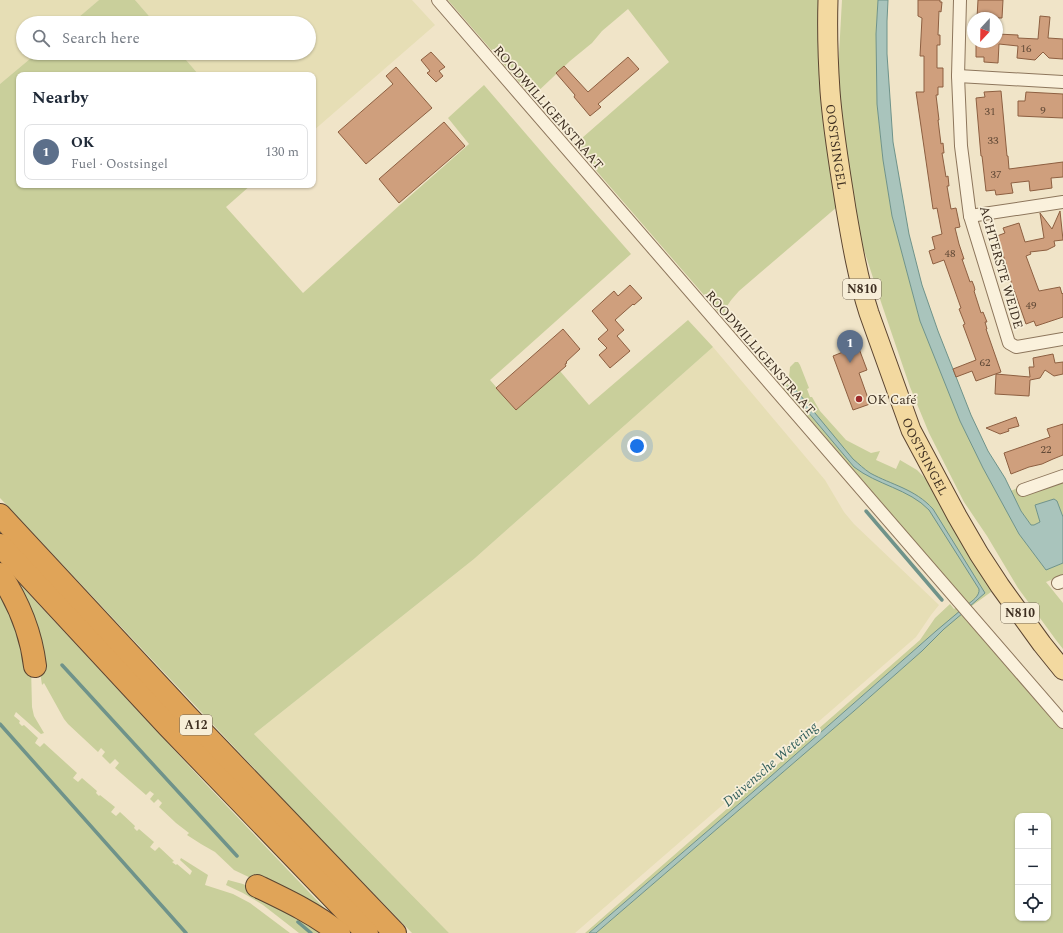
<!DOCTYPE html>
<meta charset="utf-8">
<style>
body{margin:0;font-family:Spectral,serif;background:#f6f6f7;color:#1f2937}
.controls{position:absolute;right:12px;bottom:12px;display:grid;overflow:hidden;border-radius:8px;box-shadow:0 1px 3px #0004}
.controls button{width:36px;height:36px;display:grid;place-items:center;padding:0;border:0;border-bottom:1px solid #e0e1e3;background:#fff;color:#1f2937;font:20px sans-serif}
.compass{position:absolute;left:967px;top:12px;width:36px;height:36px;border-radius:50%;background:#fff;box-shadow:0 1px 3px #0004;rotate:202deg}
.you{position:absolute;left:637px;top:446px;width:14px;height:14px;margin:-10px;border:3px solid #fff;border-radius:50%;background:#1a73e8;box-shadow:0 0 0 6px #1a73e833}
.badge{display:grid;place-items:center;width:26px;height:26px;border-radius:50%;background:#0b8043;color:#fff;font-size:13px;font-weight:700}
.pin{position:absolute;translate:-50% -33px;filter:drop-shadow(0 1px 2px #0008)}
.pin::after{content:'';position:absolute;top:21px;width:14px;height:12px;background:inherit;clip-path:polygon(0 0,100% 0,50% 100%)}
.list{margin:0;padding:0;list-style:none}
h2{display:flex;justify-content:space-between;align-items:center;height:52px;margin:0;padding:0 16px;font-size:17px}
h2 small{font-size:13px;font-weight:400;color:#747a83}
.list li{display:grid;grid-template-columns:26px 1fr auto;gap:12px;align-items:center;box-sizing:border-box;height:56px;margin:0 8px 8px;padding:0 8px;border:1px solid #e0e1e3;border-radius:8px}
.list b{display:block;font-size:15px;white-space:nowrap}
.list p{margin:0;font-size:13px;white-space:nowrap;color:#747a83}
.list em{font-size:13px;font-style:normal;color:#747a83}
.icon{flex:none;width:22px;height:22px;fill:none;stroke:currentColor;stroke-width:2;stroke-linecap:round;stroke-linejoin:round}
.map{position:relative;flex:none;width:1063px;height:933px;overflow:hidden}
.search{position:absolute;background:#fff;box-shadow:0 1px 3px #0004;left:16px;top:16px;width:300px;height:44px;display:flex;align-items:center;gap:10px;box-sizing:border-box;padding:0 14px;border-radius:22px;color:#747a83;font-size:15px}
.panel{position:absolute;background:#fff;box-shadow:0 1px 3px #0004;left:16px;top:72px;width:300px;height:116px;border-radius:8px}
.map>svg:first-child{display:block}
</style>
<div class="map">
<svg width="1063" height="933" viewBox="0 0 1063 933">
<rect width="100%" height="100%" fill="#f0e4c8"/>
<!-- farmland -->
<g fill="#e6deb5">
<path d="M0,0H99L72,23H23V53H37L0,84Z"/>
<path d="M135,0H412L435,25L313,131V75H199L180,53H309V23H155Z"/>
<path d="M713,347L825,480L844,512L854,524L939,605L931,615L916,637L575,933H449L254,734L474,559Z"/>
</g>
<!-- green -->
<g fill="#c9cf9b" fill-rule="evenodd">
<path d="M99,0H135L155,23H72Z"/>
<path d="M448,0H821L837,207L739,291C731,300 726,305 723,317L574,145L669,62L628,9L602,31L592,43L570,61L532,97Z"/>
<path d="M842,0H878L876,34L877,104L883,160L892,216L920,321L960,421L983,468L1019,534L1046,570L1063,563V575L1046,582L1063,603V649L1056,640L1018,588L987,536L964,502L929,433L910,387L882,305L856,226L837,90Z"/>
<path d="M37,53H180L199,75H19V185H251L226,207L303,293L401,204L469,144L448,118L484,85L551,163L631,254L490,380L516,410L560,371L589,405L688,320L713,347L474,559L254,734L449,933H412L313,831L0,498V84Z"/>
<path d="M795,362H798L800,365L809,388L807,389L810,397H812L820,411L846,440L871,453L880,451L876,460L896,469L900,460L917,470L925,478L995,589L969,608L780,388L789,377L790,367Z"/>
<path d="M1063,482V517L1057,501L1054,499L1035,505L1040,522L1034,525H1031L1021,511L1011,491L1019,487L1024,496Z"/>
<path d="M0,563L204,782L329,913L280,892L234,870L215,852L201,844L187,835L189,833L176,823L159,807L162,803L158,799L154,803L150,799L154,794L150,791L146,795L115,768L119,763L115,759L110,764L102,756L105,752L101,748L98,752L68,724L64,719L44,683L42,685L35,639L0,566Z"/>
<path d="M0,582L31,667L32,707L34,716L44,733L41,734L16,712L14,716L20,721L19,723L22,726L24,725L38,738L35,743L40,747L44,743L77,773L73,778L78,782L82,778L97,791L96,793L99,796L100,795L115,807L111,812L116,816L120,812L135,826L134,828L137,831L139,829L154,842L150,847L155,851L159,847L174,861L172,862L176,865L177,864L190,875L192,871L180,860L181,858L208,875L205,885L233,894L250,903L290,933H0Z"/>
<path d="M950,604L954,609L958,606L1063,729V933H596L854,711L922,651L944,629L936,631L754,791L589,933H585L920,640L935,618ZM1018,816H1048V918H1018Z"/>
<path d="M228,880L243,884L275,899L333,933H299L263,905L243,893L226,885Z"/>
</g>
<!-- water -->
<g fill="#a9c4bc" stroke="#6f938a">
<path d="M878,0H888L887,21V54L893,142L909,234L922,285L938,331L971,415L988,451L1005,478L1021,511L1031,525H1034L1040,522L1035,505L1054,499L1057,501L1063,517V563L1046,570L1019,534L983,468L960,421L920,321L892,216L883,160L877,104L876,34Z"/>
<path d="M791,384L853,459C859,464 864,469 870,473C892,485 915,489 933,509L985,593L969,607L967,605C972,601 980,596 979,589L929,510C909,489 877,485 854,467L787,387Z"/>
<path d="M961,610L963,613L944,629L922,651L854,711L596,933H589L754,791L936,631Z"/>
</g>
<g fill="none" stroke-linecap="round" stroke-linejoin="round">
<!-- stream -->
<g stroke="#6f938a" stroke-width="3.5">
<path d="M866,511L942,600"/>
<path d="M62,665L237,856"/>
<path d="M0,724L186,933"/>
<path d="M298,922L311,933"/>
</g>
</g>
<!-- building -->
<g fill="#cf9f7d" stroke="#8d5f41">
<path d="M918,0H940V2H942L941,12L939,11L938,35H940V45H937V68H943V87H938V95H936L939,120H938L941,144L943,143L944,153H942L946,177L948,176L949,186H947L949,198L951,209L956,208L960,227L955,228L959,244L964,259H962L970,282L972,281L974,286L975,290L974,291L981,313L983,312L987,322H985L987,329H986L1001,372L976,381L972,371L956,377L953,369L976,360L963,325L965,324L959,309L961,308L944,260L933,264L929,251L935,249L932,237L942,234L937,208L933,209L916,92H924V56H920L922,18L918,16Z"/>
<path d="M978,0H1003L1002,18H977Z"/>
<path d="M1040,16L1050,17L1048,38L1063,39V59L1049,58L1043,52L1035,60L1017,58L1018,46L999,44L998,63L984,62V57H976V42H997V34L1018,35V38L1038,39Z"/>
<path d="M431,52L445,67L439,71L443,76L436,82L427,73L430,71L421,60Z"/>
<path d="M628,57L639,69L598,104L601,107L590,116L574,97L575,95L556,73L564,66L588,92Z"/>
<path d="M396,67L432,108L366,164L338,132L393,84L386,76Z"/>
<path d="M1001,91L1007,156H1008L1009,169L1063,162V177L1051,178L1052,188L1030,191L1029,181L1011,183L1013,193L996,195L995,190L986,191L982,156H981L980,145L976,98L985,97L984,92Z"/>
<path d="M1026,92L1063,94V118L1018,116V101H1025Z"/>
<path d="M444,122L465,146L399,203L379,179Z"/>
<path d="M1060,211L1063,240L1054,241L1055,246L1047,250L1030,252L1031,254L1026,256L1039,291L1060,287L1062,294L1063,293V317L1036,326L1034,321L1026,324L1007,270H1008L997,236L1005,233L1003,228L1019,223L1025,242L1044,238L1040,213L1052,229Z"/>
<path d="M630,285L642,298L634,305L633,304L615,320L624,330L617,336L630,351L610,368L599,355L607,348L598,339L608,330L592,311L614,291L618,296Z"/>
<path d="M563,329L580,349L566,362L567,363L565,364L566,366L516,410L496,388Z"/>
<path d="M858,346L867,370L859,373L870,404L853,410L833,356Z"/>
<path d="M1053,354L1055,363L1063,362V374L1054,376L1045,370L1040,378L1030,380L1029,396L995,394L996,374L1030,377L1029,367H1034L1033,358Z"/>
<path d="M1016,417L1019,426L1008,429L1009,431L1000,434L986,428Z"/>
<path d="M1063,424V455L1053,459L1042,464L1029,467L1011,474L1004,453L1050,437L1047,429Z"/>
</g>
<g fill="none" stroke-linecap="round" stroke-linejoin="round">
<defs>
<g id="street">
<path d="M438,0L1063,722"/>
<path d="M960,0L958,76L961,146L970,216L1009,343L1016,347L1063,339"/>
<path d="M958,76L1063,82"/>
<path d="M970,216L1063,202"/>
<path d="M1023,490L1063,476"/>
<path d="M1058,583L1063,581"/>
</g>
<g id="primary">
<path id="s1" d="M828,0C827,31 828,61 830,91C833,131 840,170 846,209C852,244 858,279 869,313L911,430L957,516L979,554L1000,586L1042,644L1063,670"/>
</g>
<g id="highway">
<path d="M0,515L186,715L395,933"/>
<path d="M0,545L168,726L367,933"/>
<path d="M0,574C19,603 31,632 35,666"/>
<path d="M257,886C286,900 314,913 339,933"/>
</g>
</defs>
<!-- street casing -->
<use href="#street" stroke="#8d765c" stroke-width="14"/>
<!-- primary casing -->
<use href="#primary" stroke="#5b4430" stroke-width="21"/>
<!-- highway casing -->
<use href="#highway" stroke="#5b4430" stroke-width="24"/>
<!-- street -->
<use href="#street" stroke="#faf1dc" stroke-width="12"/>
<!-- primary -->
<use href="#primary" stroke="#f3d9a0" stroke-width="19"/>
<!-- highway -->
<use href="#highway" stroke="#e0a458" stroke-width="22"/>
</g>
<!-- markers -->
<circle fill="#9e2a2b" stroke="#f7eed8" stroke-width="1.5" cx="859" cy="399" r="4"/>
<g text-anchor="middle" stroke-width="3.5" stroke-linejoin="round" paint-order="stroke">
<!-- number labels -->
<g font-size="11" fill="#624a37">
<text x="1026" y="52">16</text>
<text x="1043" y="114">9</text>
<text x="990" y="115">31</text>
<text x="993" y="144">33</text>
<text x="996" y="178">37</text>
<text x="950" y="257">48</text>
<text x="1031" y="309">49</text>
<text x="985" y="366">62</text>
<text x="1046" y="453">22</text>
</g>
<!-- shield labels -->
<g fill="#f7eed8" stroke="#756857" stroke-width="1">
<rect x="843" y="279" width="38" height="20" rx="3"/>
<rect x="1001" y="603" width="38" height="20" rx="3"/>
<rect x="180" y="715" width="32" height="20" rx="3"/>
</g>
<g font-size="12" font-weight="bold" fill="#3d2e20">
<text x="862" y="293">N810</text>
<text x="1020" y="617">N810</text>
<text x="196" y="729">A12</text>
</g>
<!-- street labels -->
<g font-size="13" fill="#3d2e20" stroke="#f7eed8">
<text transform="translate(549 107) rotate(49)" y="5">ROODWILLIGENSTRAAT</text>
<text dy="5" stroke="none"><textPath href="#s1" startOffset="147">OOSTSINGEL</textPath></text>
<text transform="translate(1002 267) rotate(74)" y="5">ACHTERSTE WEIDE</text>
<text transform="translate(761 352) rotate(49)" y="5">ROODWILLIGENSTRAAT</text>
<text dy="5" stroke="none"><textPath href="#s1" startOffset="471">OOSTSINGEL</textPath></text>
</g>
<!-- poi labels -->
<g font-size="13" fill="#3d2e20" stroke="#f7eed8" text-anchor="start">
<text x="867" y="404">OK Café</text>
</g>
<!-- water labels -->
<g font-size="14" font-style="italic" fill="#2f5d5a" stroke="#f7eed8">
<text transform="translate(770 764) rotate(-41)" y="5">Duivensche Wetering</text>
</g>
</g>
</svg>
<div class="controls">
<button>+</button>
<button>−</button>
<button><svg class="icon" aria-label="locate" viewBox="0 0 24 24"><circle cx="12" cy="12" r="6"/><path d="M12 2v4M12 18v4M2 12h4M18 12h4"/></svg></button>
</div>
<svg class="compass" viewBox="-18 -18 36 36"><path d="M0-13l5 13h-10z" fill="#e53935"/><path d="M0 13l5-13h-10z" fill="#747a83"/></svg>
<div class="you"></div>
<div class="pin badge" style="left:850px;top:363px;background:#5c6f8a">1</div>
<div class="search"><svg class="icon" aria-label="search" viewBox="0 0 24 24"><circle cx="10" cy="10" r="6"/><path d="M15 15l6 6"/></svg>Search here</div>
<section class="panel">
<h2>Nearby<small></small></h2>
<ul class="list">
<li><span class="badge" style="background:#5c6f8a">1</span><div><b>OK</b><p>Fuel · Oostsingel</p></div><em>130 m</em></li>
</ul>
</section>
</div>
